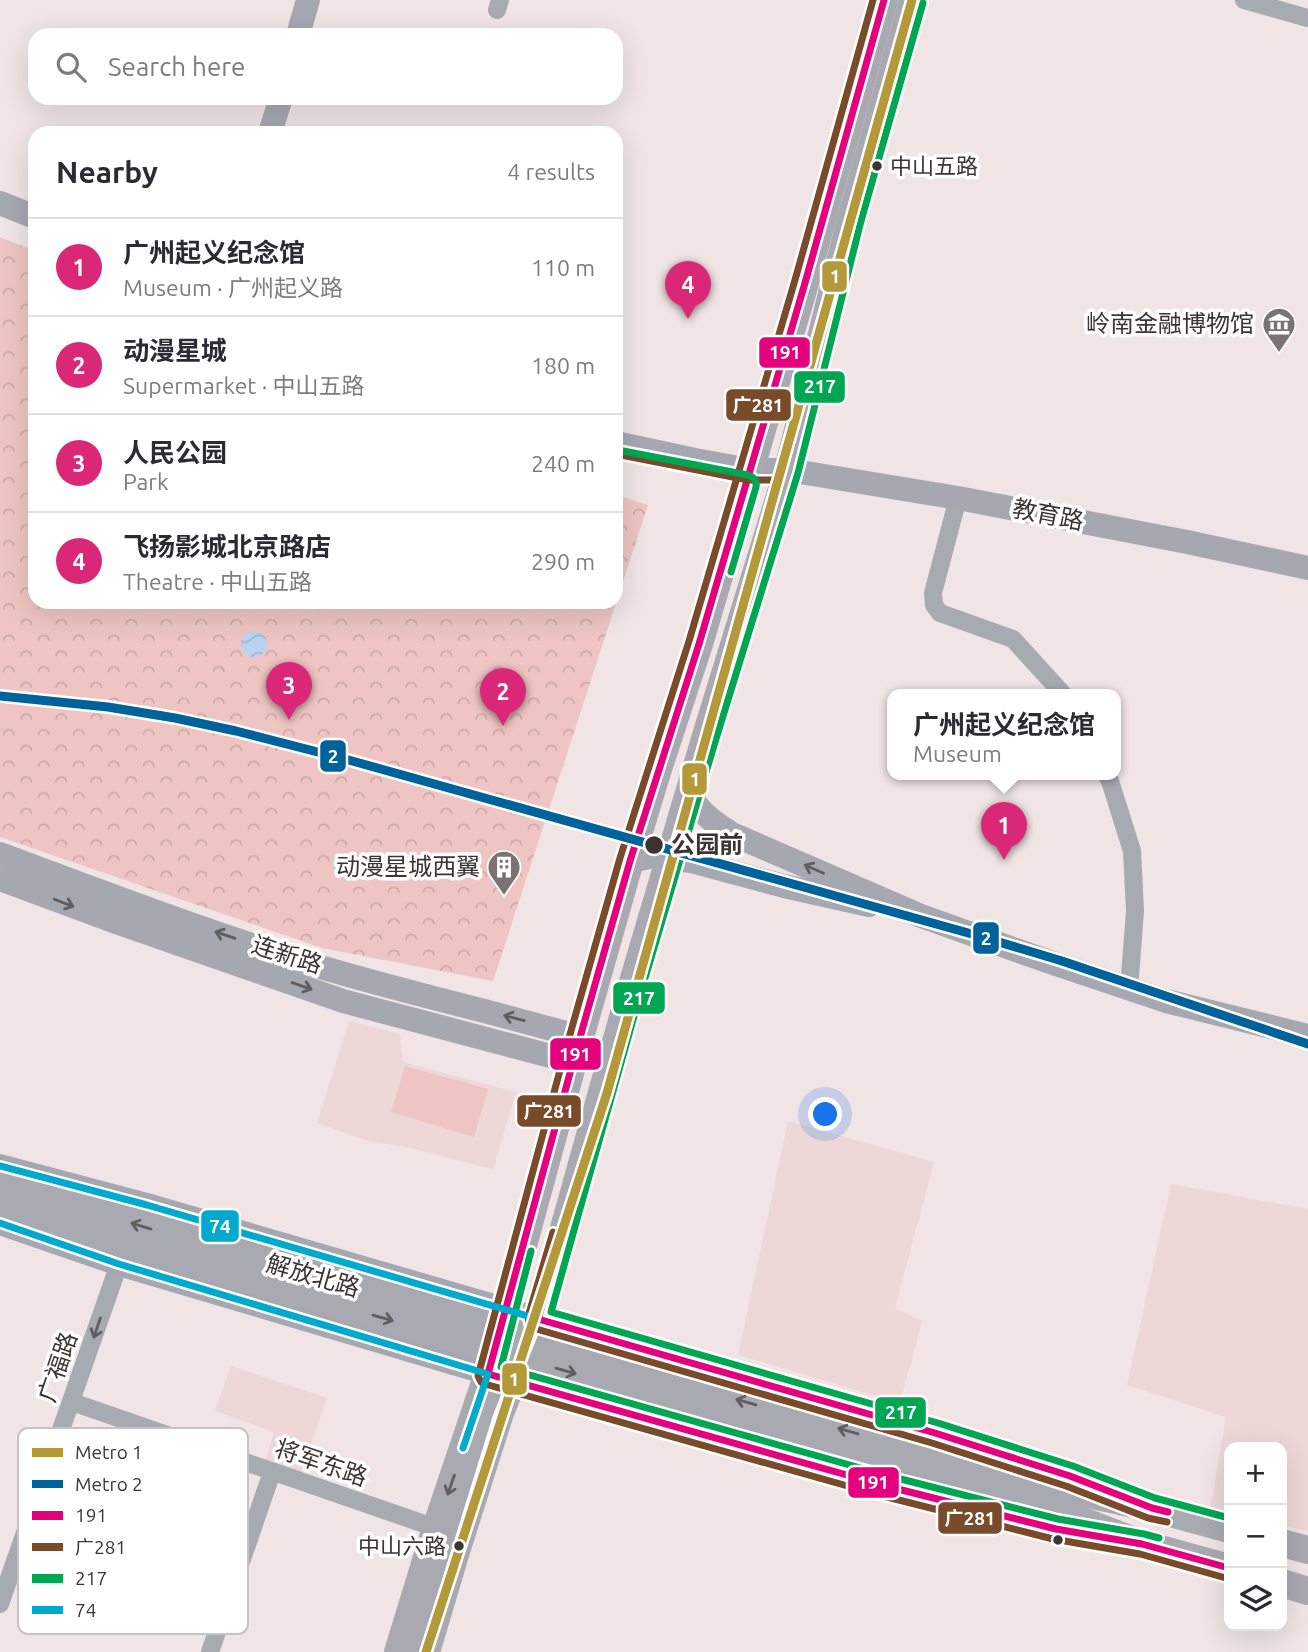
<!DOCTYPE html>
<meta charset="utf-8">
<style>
body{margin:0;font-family:Ubuntu,"Noto Sans SC",sans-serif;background:#f7f7f7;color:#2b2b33}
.controls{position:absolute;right:21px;bottom:21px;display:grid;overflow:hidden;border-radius:14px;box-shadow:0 7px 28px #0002}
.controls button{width:63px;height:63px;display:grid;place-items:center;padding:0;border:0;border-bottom:2px solid #e1e1e2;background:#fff;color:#2b2b33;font:35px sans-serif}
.you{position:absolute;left:826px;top:1115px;width:24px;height:24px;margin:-18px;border:5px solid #fff;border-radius:50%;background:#1a73e8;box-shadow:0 0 0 10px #1a73e833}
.badge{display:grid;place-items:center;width:46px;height:46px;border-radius:50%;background:#db2777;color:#fff;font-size:23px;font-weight:700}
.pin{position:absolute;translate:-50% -58px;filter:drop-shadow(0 2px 4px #0008)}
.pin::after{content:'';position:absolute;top:37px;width:24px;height:21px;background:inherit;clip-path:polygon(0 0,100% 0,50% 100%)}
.popup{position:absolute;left:887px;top:689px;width:234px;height:91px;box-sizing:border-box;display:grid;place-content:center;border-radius:14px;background:#fff;filter:drop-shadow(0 2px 5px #0005);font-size:23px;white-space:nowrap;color:#7c7c81}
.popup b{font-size:26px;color:#2b2b33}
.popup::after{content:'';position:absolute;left:50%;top:100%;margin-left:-14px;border:14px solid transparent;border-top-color:#fff}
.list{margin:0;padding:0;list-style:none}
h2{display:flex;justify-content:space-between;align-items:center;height:91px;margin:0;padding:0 28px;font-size:30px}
h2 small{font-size:23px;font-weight:400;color:#7c7c81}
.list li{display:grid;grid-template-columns:46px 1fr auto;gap:21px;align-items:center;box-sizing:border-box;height:98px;padding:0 28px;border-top:2px solid #e1e1e2}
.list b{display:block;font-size:26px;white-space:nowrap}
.list p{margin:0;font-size:23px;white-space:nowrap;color:#7c7c81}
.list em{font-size:23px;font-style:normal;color:#7c7c81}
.icon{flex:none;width:38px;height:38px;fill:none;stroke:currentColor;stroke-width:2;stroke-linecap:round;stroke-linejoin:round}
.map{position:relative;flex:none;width:1308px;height:1652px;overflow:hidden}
.search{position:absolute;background:#fff;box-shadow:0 7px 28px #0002;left:28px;top:28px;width:595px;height:77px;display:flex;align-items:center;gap:18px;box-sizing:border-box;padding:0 24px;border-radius:21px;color:#7c7c81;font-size:26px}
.panel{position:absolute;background:#fff;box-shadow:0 7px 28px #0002;left:28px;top:126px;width:595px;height:483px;border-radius:21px}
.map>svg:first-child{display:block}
</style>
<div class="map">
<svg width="1308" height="1652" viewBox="0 0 1308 1652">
<defs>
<pattern id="park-crowns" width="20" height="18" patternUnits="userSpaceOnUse" patternTransform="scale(1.75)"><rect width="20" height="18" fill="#eec5c2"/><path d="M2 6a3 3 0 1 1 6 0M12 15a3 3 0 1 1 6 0" fill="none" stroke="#cdaaa7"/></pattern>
<pattern id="water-waves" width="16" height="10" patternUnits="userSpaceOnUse" patternTransform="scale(1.75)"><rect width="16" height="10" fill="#bad3f0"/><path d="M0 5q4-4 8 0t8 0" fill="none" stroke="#a1b6ce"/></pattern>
</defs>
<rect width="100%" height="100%" fill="#f0e4e4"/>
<!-- built -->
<g fill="#eed8d7">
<path d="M349,1021L400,1034L403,1062L516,1092L493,1169L407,1147L371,1142L317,1123Z"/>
<path d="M788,1121L934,1162L895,1308L922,1321L900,1403L738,1355Z"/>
<path d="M1171,1184L1308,1209V1531L1282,1525V1447H1229V1513L1210,1509L1226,1417L1127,1385Z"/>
<path d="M231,1366L327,1398L301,1474L265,1462L274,1432L215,1411Z"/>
</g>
<!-- park -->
<path fill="url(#park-crowns)" d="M0,237L35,251V602H616V495L648,505L493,981L322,948L0,837Z"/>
<!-- pitch -->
<path fill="#eec5c2" d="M405,1066L488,1089L474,1137L391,1112Z"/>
<!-- water -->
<circle fill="url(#water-waves)" cx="254" cy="644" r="13"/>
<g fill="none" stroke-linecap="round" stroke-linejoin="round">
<!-- street -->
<g stroke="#a6aab1" stroke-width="18">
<path d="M1244,0L1308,18"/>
<path d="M497,10L500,0"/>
<path d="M958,498L933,593L934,605L940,613L1013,639L1063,694"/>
<path d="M1106,774L1110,781L1132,851L1135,911L1129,989"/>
<path d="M72,1402L436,1528"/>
<path d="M22,1542L223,1612"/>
<path d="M0,1604L119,1264"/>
<path d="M210,1652L272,1472"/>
</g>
<!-- secondary -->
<g stroke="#a5a8b1" stroke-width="24">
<path d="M298,35L308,0"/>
<path d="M270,133L281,98"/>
<path d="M0,203L35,217"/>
<path d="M616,443L695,460L750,470H788L958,498L1187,542L1308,568"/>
<path d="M689,793C699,812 714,823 732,834L921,916L1047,961L1166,1001L1308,1036"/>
<path d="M0,854C105,893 210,933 317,966C404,992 493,1012 580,1037"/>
<path d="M630,861L654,856L691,861L784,886L869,905"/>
<path d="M0,879L116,922L343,1001L573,1062"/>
<path d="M0,1166L147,1205L538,1319L795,1392L1033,1463L1099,1487"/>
<path d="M0,1223L119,1264L548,1391L886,1486L1056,1529L1103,1537"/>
</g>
<!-- primary -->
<g stroke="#a9aab1" stroke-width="28">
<path d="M0,1183L207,1245L812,1421L1034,1482L1152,1508L1229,1529"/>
<path d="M0,1209L200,1265L806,1441L976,1488L1075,1518L1142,1544L1229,1568"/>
<path d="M1282,1543L1308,1550"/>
<path d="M1282,1583L1308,1591"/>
<path d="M398,1652L436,1528L488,1374L573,1062L630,861L658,769L699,644L805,283L827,200L884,0"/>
<path d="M426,1652L457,1548L499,1416L544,1300L630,992L705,739L788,470L851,218L913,0"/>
</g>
<defs>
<g id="bus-1">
<path d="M884,0L805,283L699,644L630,861L573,1062L488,1374L886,1486L1056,1529L1142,1544L1229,1568"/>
<path d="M563,1234L538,1319L935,1433L1070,1476L1152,1508L1168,1512"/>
</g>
<g id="bus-2">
<path d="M873,0L795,280L689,641L620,858L563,1059L478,1376L481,1382L485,1384L883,1496L1053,1539L1140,1554L1226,1578"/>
<path d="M616,454L748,480H773V482"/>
<path d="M553,1232L528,1317L529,1324L533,1328L932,1443L1066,1486L1148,1518L1167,1522"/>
</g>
<g id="bus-3">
<path d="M923,3L861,221L798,473L715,742L640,995L551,1312L938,1423L1073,1466L1155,1498L1229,1518"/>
<path d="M618,450L748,475C754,477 757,481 756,487L731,572"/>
<path d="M531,1251L501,1367L889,1476L1058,1519L1144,1534L1159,1538"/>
</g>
<g id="bus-4">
<path d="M0,1166L147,1205L538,1319L499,1416L426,1652"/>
<path d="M0,1223L119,1264L488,1374L463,1448"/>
</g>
</defs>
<!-- bus-1 casing -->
<use href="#bus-1" stroke="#fff" stroke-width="12"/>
<!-- bus-2 casing -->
<use href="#bus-2" stroke="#fff" stroke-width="12"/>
<!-- bus-3 casing -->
<use href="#bus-3" stroke="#fff" stroke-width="12"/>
<!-- bus-4 casing -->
<use href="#bus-4" stroke="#fff" stroke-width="12"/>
<!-- bus-1 -->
<use href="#bus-1" stroke="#e5007d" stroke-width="7"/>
<!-- bus-2 -->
<use href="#bus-2" stroke="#7a4b2a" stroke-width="7"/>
<!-- bus-3 -->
<use href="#bus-3" stroke="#00a651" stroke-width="7"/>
<!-- bus-4 -->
<use href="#bus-4" stroke="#00a9ce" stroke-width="7"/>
<defs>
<path id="metro-1" d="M426,1652L607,1093L912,0"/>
<path id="metro-2" d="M0,696L108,707L175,718L236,731L345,759L979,936L1062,961L1308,1044"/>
</defs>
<!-- metro-1 casing -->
<use href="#metro-1" stroke="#fff" stroke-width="14"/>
<!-- metro-2 casing -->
<use href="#metro-2" stroke="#fff" stroke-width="14"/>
<!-- metro-1 -->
<use href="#metro-1" stroke="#b3993a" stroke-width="9"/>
<!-- metro-2 -->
<use href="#metro-2" stroke="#00629b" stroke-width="9"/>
</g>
<!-- one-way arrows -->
<defs><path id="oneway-shaft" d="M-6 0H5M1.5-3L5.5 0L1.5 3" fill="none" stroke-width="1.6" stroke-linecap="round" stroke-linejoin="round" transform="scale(1.75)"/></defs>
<g stroke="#615d5f">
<use href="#oneway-shaft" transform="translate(814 869) rotate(-156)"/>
<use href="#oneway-shaft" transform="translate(64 903) rotate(21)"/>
<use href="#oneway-shaft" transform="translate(225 935) rotate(-161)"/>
<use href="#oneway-shaft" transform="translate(302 986) rotate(19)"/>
<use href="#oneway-shaft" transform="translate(514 1018) rotate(-165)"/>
<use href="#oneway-shaft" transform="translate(97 1328) rotate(109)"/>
</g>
<g stroke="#625d5f">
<use href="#oneway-shaft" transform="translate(141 1226) rotate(-163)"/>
<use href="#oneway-shaft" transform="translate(383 1318) rotate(16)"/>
<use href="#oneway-shaft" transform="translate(566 1371) rotate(16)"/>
<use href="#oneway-shaft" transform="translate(746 1402) rotate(-164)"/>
<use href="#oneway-shaft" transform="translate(848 1431) rotate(-164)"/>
<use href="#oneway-shaft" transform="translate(451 1485) rotate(109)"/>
</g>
<!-- icons -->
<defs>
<symbol id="museum-pin" viewBox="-11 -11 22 30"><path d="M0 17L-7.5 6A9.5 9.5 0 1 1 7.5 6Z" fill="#7b7271" stroke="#fff"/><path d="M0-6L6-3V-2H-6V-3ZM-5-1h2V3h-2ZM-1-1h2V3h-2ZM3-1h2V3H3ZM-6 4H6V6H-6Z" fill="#fff"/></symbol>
<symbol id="building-pin" viewBox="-11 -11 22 30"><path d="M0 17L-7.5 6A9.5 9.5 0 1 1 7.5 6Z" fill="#7b7271" stroke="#fff"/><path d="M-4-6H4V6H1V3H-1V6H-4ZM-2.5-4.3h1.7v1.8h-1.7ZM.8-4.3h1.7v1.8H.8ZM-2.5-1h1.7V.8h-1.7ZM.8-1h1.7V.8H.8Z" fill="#fff"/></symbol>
</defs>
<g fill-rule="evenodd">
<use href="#museum-pin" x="1260" y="305" width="38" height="52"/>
<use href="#building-pin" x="485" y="848" width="38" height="52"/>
</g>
<!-- markers -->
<g fill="#3c3433" stroke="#fff" stroke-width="2.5">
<circle cx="877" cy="166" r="6"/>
<circle cx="654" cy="845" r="10"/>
<circle cx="1058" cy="1540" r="6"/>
<circle cx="459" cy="1546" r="6"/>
</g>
<g text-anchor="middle" stroke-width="7" stroke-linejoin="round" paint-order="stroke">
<!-- bus labels -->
<g font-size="22" fill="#3c3433" stroke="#fff" text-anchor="start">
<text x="890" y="174">中山五路</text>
<text x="446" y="1554" text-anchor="end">中山六路</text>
</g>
<!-- poi labels -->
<g font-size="24" fill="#3c3433" stroke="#fff" text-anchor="end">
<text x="1254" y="332">岭南金融博物馆</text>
<text x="480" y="875">动漫星城西翼</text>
</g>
<!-- street labels -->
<g font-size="24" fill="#3c3433" stroke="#fff">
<text transform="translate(1048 515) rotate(11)" y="8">教育路</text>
<text transform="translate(287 955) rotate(18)" y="8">连新路</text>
<text transform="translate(313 1276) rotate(16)" y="8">解放北路</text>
<text transform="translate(58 1367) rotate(-71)" y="8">广福路</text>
<text transform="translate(321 1463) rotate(19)" y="8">将军东路</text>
</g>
<!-- stop labels -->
<g font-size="24" font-weight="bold" fill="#3c3433" stroke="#fff" text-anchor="start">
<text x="671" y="853">公园前</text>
</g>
</g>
<!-- legend -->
<rect x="18" y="1428" width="230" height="206" rx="10" fill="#fff" stroke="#c4c2c2" stroke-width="2"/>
<rect x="32" y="1448" width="31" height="9" fill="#b3993a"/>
<rect x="32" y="1480" width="31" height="8" fill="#00629b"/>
<rect x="32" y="1511" width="31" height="9" fill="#e5007d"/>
<rect x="32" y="1543" width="31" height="8" fill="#7a4b2a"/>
<rect x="32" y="1574" width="31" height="9" fill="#00a651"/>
<rect x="32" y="1606" width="31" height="8" fill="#00a9ce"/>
<g font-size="19" fill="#3c3433">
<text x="75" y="1459">Metro 1</text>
<text x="75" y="1491">Metro 2</text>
<text x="75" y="1522">191</text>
<text x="75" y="1554">广281</text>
<text x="75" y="1585">217</text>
<text x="75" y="1617">74</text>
</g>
<g stroke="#fff" stroke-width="2.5">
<rect x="821" y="260" width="27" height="33" rx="7" fill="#b3993a"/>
<rect x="758" y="336" width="53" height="33" rx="7" fill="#e5007d"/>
<rect x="793" y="370" width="53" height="34" rx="7" fill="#00a651"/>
<rect x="725" y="388" width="67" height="34" rx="7" fill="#7a4b2a"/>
<rect x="319" y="739" width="28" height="34" rx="7" fill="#00629b"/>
<rect x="681" y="762" width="27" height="34" rx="7" fill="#b3993a"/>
<rect x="972" y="921" width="28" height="34" rx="7" fill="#00629b"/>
<rect x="612" y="981" width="54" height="34" rx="7" fill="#00a651"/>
<rect x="549" y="1037" width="53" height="34" rx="7" fill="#e5007d"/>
<rect x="516" y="1094" width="66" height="34" rx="7" fill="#7a4b2a"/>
<rect x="200" y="1209" width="40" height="34" rx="7" fill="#00a9ce"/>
<rect x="501" y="1362" width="27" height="34" rx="7" fill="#b3993a"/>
<rect x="874" y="1396" width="53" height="33" rx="7" fill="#00a651"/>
<rect x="847" y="1466" width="53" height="33" rx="7" fill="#e5007d"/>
<rect x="937" y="1501" width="66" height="34" rx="7" fill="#7a4b2a"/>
</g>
<g font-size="19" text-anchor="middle" font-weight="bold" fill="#fff">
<text x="835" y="283">1</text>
<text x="785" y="359">191</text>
<text x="820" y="393">217</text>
<text x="758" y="412">广281</text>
<text x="333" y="763">2</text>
<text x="695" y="786">1</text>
<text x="986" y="945">2</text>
<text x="639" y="1005">217</text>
<text x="575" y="1061">191</text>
<text x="549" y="1118">广281</text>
<text x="220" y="1233">74</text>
<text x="514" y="1386">1</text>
<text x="901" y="1419">217</text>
<text x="873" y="1489">191</text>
<text x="970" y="1525">广281</text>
</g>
</svg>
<div class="controls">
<button>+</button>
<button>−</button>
<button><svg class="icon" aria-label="layers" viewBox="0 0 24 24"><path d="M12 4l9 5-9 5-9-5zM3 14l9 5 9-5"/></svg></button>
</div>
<div class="you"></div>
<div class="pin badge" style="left:1004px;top:860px">1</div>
<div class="popup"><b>广州起义纪念馆</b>Museum</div>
<div class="pin badge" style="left:503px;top:726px">2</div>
<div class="pin badge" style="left:289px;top:720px">3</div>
<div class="pin badge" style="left:688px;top:319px">4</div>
<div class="search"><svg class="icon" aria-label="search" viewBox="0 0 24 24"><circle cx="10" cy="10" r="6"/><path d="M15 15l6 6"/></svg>Search here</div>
<section class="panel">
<h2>Nearby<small>4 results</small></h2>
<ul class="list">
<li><span class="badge">1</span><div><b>广州起义纪念馆</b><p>Museum · 广州起义路</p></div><em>110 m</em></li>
<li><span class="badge">2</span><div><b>动漫星城</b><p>Supermarket · 中山五路</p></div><em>180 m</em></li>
<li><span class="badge">3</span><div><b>人民公园</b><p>Park</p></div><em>240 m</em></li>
<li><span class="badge">4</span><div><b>飞扬影城北京路店</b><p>Theatre · 中山五路</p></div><em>290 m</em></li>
</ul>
</section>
</div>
